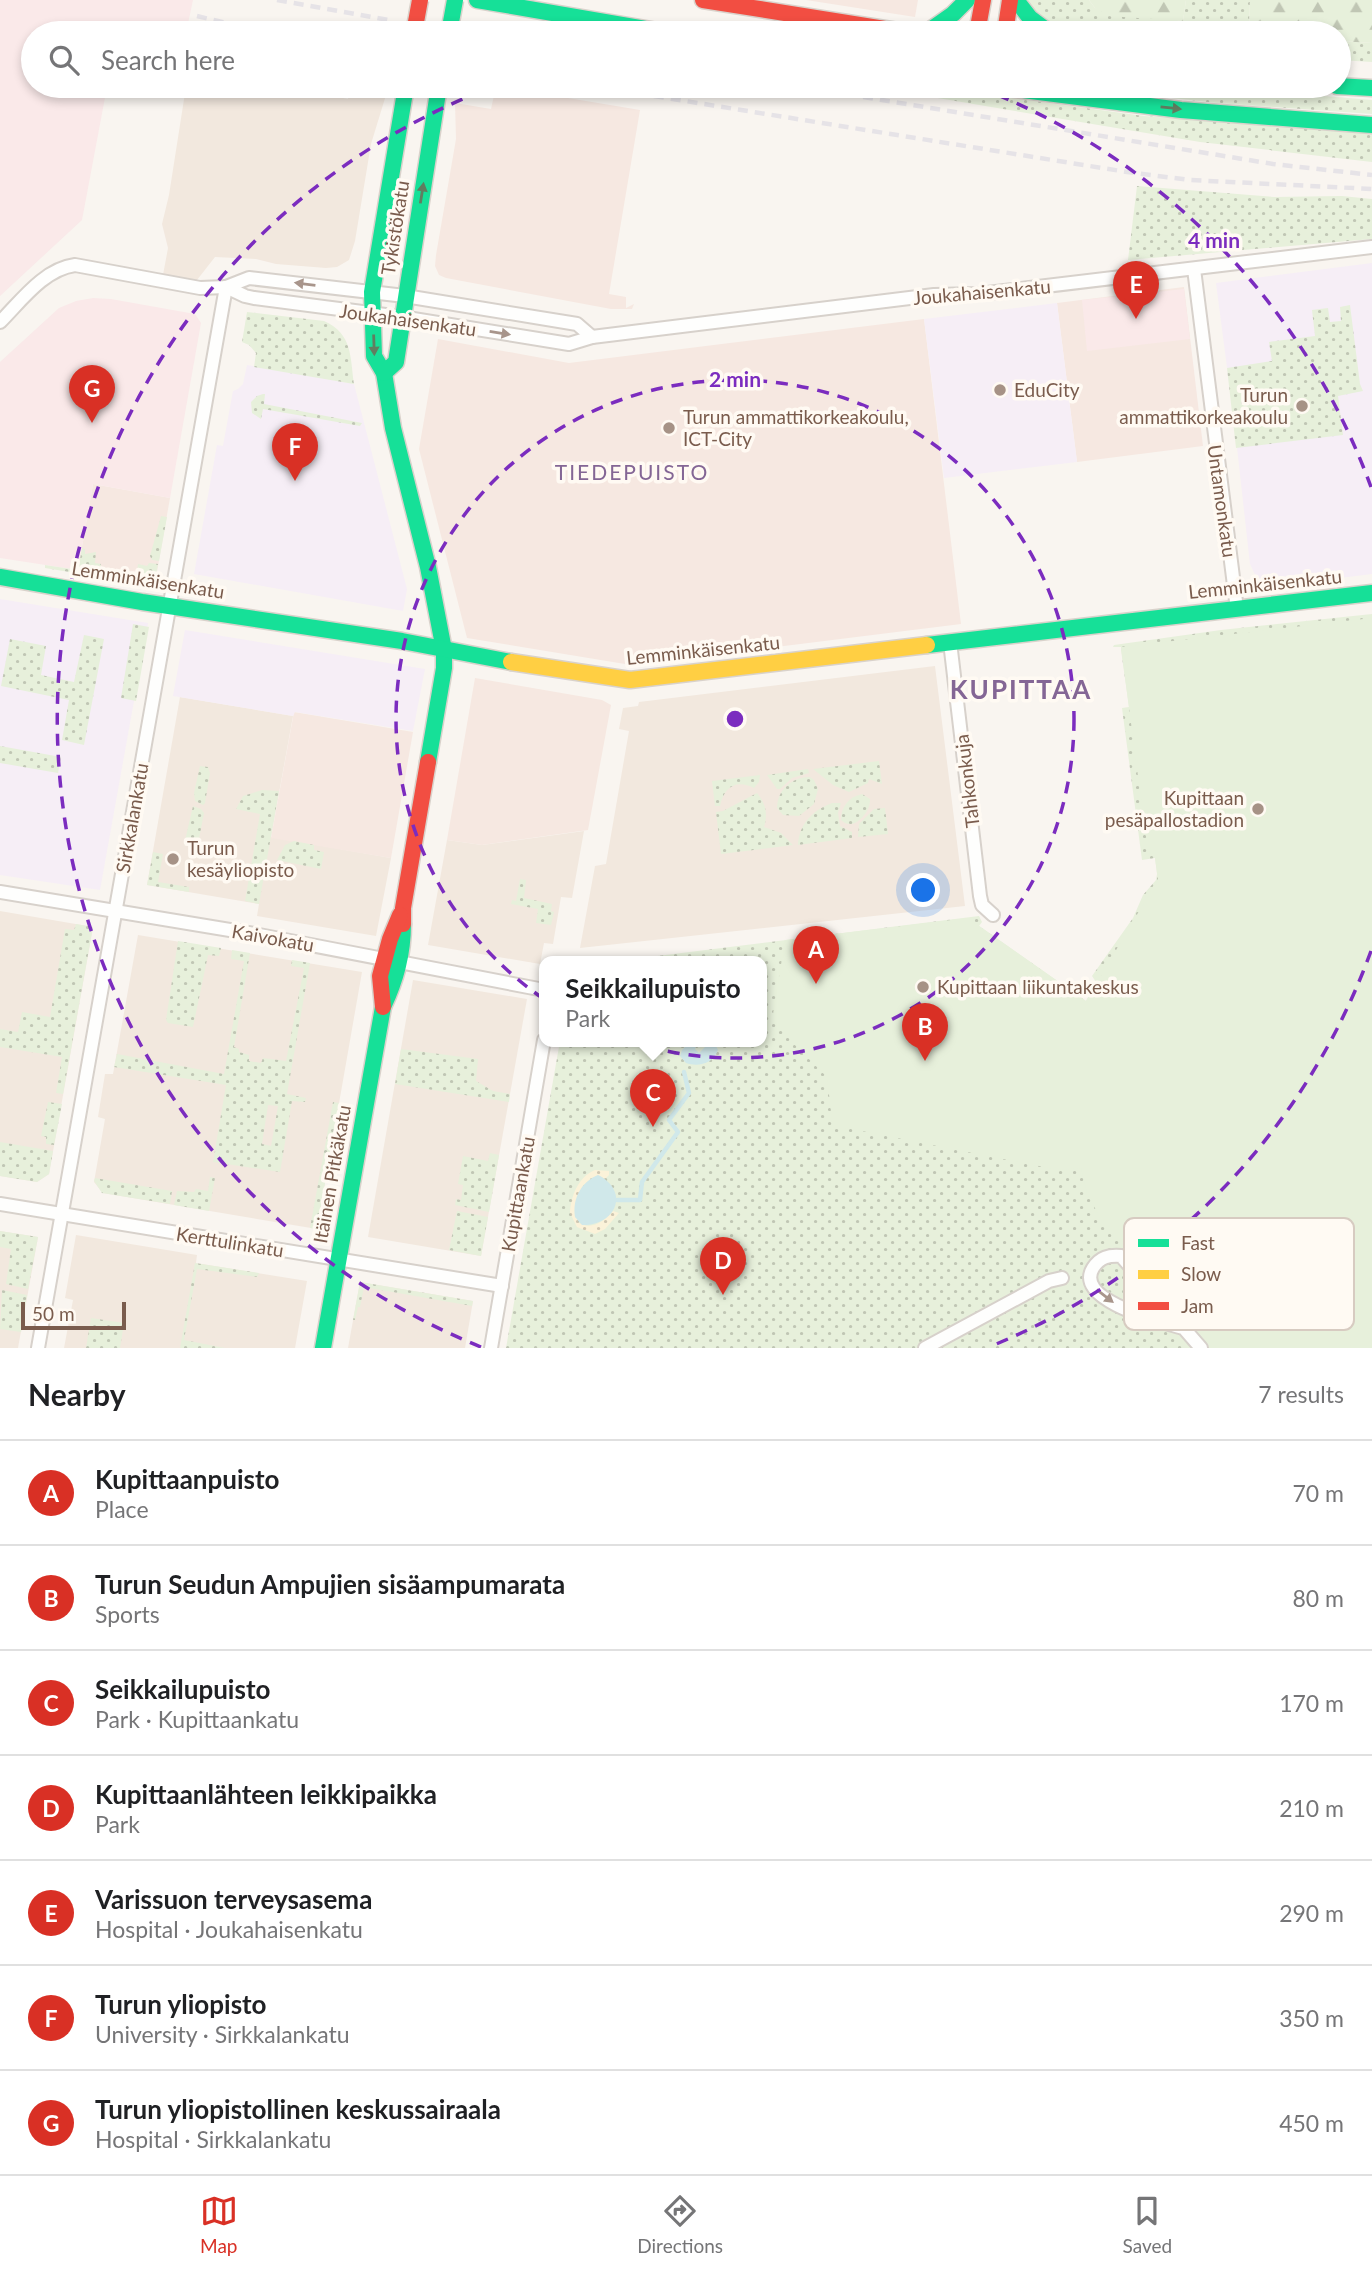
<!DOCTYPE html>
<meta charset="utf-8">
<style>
body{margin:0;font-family:Lato,sans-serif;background:#f2f2f2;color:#202124}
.scale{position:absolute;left:21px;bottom:18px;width:105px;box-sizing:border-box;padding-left:7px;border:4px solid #7a5c4d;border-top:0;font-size:19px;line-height:24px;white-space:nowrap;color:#7a5c4d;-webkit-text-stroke:5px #fffaf3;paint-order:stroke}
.you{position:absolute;left:924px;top:891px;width:24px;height:24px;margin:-18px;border:5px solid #fff;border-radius:50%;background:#1a73e8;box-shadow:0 0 0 10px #1a73e833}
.badge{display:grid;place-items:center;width:46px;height:46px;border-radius:50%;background:#d93025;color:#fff;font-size:23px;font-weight:700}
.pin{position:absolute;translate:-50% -58px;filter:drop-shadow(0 2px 4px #0008)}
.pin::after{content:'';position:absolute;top:37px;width:24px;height:21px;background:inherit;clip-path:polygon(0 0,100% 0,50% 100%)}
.popup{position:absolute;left:539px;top:956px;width:228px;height:91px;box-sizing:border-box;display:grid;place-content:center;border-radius:14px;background:#fff;filter:drop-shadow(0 2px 5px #0005);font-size:23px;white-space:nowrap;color:#757577}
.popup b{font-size:26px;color:#202124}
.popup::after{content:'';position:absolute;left:50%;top:100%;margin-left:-14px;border:14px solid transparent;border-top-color:#fff}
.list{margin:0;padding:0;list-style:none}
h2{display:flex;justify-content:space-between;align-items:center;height:91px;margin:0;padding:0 28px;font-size:30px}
h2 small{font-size:23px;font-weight:400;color:#757577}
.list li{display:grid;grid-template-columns:46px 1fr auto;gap:21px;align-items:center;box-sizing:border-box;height:105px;padding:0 28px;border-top:2px solid #e0e0e0}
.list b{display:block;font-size:26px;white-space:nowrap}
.list p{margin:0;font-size:23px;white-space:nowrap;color:#757577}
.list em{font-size:23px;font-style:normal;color:#757577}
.icon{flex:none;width:38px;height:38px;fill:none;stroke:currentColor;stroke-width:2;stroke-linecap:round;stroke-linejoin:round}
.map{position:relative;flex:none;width:1372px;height:1348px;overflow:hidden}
.search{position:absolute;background:#fff;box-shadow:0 4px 10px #0003;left:21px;right:21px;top:21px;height:77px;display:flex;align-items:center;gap:18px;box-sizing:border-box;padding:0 24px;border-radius:38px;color:#757577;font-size:26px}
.sheet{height:826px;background:#fff}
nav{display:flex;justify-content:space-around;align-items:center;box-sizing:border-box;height:98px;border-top:2px solid #e0e0e0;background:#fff;font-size:19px;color:#757577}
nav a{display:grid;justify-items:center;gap:4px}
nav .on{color:#d93025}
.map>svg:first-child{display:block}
</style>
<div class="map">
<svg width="1372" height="1348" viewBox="0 0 1372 1348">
<defs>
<pattern id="grass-dots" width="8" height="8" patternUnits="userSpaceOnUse" patternTransform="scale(1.75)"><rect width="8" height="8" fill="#e7f0db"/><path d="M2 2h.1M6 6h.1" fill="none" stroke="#c0c6b4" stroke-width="1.8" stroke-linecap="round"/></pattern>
<pattern id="forest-firs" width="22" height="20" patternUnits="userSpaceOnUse" patternTransform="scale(1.75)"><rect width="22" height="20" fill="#e7f0db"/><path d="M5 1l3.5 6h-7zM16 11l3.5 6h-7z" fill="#c0c6b4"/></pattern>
<pattern id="sand-dots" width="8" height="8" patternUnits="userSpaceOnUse" patternTransform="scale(1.75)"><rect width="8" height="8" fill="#fbf2d9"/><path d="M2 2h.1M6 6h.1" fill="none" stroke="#d0c7b2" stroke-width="1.8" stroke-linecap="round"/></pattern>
</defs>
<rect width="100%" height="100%" fill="#f9f5f0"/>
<!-- residential -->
<g fill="#f2e8de">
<path d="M199,86H283L348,99L351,86H366L386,95L371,144L355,241L349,260L337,267L326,268L276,264L256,259L215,257L197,280L163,275L168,248L162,224L169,195L185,93Z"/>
<path d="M935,666L965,906L580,948L595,866L606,864L629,731L619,729L623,708L638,706L639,702Z"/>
<path d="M180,697L293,716L271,837L391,858L376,936L257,916L259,904L147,885Z"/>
<path d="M584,831L572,898L561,897L553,944L544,943L540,964L428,945L447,840L482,845Z"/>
<path d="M0,911L93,927L49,1174L37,1182L0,1176Z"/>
<path d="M138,935L362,972L317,1229L103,1193L94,1182L105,1119L98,1117L105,1074H113Z"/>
<path d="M413,980L527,999L481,1256L368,1237Z"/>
<path d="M0,1231L38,1237L18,1348H0Z"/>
<path d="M76,1235L197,1255L196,1263L307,1281L295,1348H64L73,1300L65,1298Z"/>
<path d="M360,1282L473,1301L465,1348H348Z"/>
</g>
<!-- commercial -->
<g fill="#f6e8e1">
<path d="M806,0H918L915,17Z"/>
<path d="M496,86L640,110L609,294L626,297V308L634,304L632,309H611L446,278L439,275L435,266L436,255L456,139L455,103L491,109Z"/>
<path d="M1184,287L1203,446L1077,462L1057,303Z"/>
<path d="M924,319L961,624L631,665L467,638L419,449L438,339L569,363Z"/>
<path d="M93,484L170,498L155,583L78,570Z"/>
<path d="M475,678L602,700L611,705L588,830L482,845L447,840Z"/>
<path d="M294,712L413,732L391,858L271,838Z"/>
</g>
<!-- education -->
<g fill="#f6eef6">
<path d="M1372,263V574L1275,586L1264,585L1256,577L1250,564L1235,429L1216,283Z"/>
<path d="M1057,303L1077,462L944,478L924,319Z"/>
<path d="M247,365L354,384L407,589L403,611L194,574L217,445L223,446L233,391L238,389L243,384Z"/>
<path d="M0,599L148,623L100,890L0,875Z"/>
<path d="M185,630L425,669L413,731L295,712L293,716L173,696Z"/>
</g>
<!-- medical -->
<g fill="#fae9e9">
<path d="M0,0H193L186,33H33V86H142L140,94L107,87L82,220L0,296Z"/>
<path d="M1184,289L1190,339L1087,351L1082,300Z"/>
<path d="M93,298L111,299L195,314L201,323L170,498L93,484L78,570L0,558V362L59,308L76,301Z"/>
</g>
<!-- grass -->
<g fill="url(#grass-dots)" fill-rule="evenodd">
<path d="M1026,0H1089L1095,8L1183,21L1186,0H1250L1249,32L1259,33H1066L1041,20Z"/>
<path d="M1339,41L1372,43V62L1339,60Z"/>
<path d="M866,86H925L1144,116L1372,133V162L1200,142Z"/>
<path d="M1062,86H1203L1372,100V114L1217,103Z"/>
<path d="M1137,186L1274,197L1342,196L1372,199V239L1128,260Z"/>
<path d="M1350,305L1360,384L1363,391L1338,396L1343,435L1236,448L1227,368L1272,361L1269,342L1315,336L1312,310L1328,308L1330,322L1341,321L1340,307Z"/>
<path d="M247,312L324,321C353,334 350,357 354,384L254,367L256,353L249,345L242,342Z"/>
<path d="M263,394H265L264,404L362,423L360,426L263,409L261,419L252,413L251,402L257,396Z"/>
<path d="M161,516L167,517L159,561L152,560L150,556Z"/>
<path d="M82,548L85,549V554L96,552L95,563L101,564L100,572L107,573L106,578L45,568V565L78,570Z"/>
<path d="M149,563L158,564L154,586C148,588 140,586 135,583L138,564L147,566Z"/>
<path d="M1372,614V1348H506L560,1041H762V961H617L979,916L982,922L979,926L1086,1001L1096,982L1092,976L1133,918L1143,895L1156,880L1157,874L1155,858L1142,860L1122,708L1129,707L1121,650V647H1113L1114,645L1221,630Z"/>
<path d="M133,624L149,627L136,701L121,698Z"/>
<path d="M84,635L104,639L84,745L62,740L69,700L1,686L10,639L46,646L41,675L74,682Z"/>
<path d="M0,746L61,757L58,773L0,763Z"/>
<path d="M879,761L882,784L869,779L868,783L849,792L833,785L813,769Z"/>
<path d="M200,766L208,767L210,773L205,803L203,805L195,801L194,793Z"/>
<path d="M808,769L809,773L792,778L780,789H777L767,775Z"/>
<path d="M760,775L759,782L754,788C736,779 724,787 720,806H715L712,781Z"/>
<path d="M810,777L814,780L818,789L814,804L799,816L783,815L777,808C777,790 792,777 810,777Z"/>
<path d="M262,790L279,791L259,904L245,901L260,814L236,809L243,796Z"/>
<path d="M757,793C766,804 768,814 764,827L781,833L793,845L721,854L716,812L723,811Z"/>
<path d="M862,794L870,799C871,812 853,833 841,820C841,806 849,797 862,794Z"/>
<path d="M832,803H841L838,813L840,826L852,832V838L798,845C799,824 813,810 832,803Z"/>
<path d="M193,806L201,809L204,813L199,839L188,846L184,845Z"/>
<path d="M885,808L888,834L858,837L859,824L874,809Z"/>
<path d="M294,841L314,845V850L324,852L321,869L277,860L285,845Z"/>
<path d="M153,852L163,854L158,882L189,887V892L147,885Z"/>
<path d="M520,879L526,880L524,898L552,904L551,911L554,912L551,925L536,923L538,909L511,904L512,900L516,901Z"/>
<path d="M76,924L93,927L63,1094L56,1093L62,1057L0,1047V1029L18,1032L22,1012L50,1017L65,929L74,930Z"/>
<path d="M178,941L221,948L219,956L208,955L193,1027L168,1023L166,1020Z"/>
<path d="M232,950L250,953L234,1047L239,1049V1052L249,1055V1061L261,1063L263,1058L286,1061L304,968L291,966L292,960L310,963L287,1094L306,1098L305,1102L292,1101L280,1172L213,1162L226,1085L114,1067L117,1054L224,1074L244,961L231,959ZM268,1105L278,1106L271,1146L262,1144Z"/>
<path d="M401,1049L478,1059L476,1081L493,1091L510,1094L509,1102L395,1084Z"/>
<path d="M48,1102L62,1104L54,1145L46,1144V1137L41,1136Z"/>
<path d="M333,1102L339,1103L317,1229L310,1228Z"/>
<path d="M0,1142L53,1151L49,1174L37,1182L0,1176Z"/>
<path d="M490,1153L499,1155L489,1212L455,1205L456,1199L461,1200L463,1185L458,1184L463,1156L488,1161Z"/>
<path d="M210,1177L215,1178L209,1211L174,1205L177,1191L194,1192L196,1189L208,1191Z"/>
<path d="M95,1178L172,1191L170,1204L102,1193L94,1181Z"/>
<path d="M457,1211L488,1217L481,1256L449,1250Z"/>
<path d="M0,1231L38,1237L28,1289L6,1284L11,1249L0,1247Z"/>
<path d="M195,1263L259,1273L257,1277L197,1269L184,1340L225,1348H180Z"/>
<path d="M360,1282L473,1301L472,1306L364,1287L360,1307H358L355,1320H353Z"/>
<path d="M2,1290L27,1295L21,1332L0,1329Z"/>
<path d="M91,1318L124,1323L120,1348H86Z"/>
</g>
<!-- forest -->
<g fill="url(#forest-firs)">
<path d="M1089,0H1186L1183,21L1108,16L1095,8Z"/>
<path d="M1250,0H1372V43L1339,41V33L1249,32Z"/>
</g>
<!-- sand -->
<path fill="url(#sand-dots)" d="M595,1170L609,1171V1175L605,1179L598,1175C575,1186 579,1199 578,1222C590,1231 604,1222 613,1211L619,1213L605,1229L595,1234L577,1227L570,1213C571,1196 578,1177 595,1170Z"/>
<!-- garden -->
<path fill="#e7f0db" d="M1372,618V1348H1209L1099,1216L1087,1193L1081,1168L1059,1170L847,1128L833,1129L827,1077L791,1041L773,1014L785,940L968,918L1086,1001L1158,879L1155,858L1148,852L1121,647Z"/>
<!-- water -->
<g fill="#d0e8ea">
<path d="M691,1041L698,1042L695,1049L699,1053L706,1046H716L718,1050C713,1064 698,1067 686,1063L680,1056L682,1050Z"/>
<path d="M598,1175C631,1192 615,1226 582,1225L575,1217C572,1199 581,1182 598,1175Z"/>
</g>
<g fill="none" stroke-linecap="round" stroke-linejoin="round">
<!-- stream -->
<path stroke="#d0e8ea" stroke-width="4.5" d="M617,1200H640L642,1182L678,1132L669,1120L689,1093L684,1072"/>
<defs>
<g id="street">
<path d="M1194,269L1237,609"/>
<path d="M226,287L245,296L254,298L401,317L569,344L592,337L934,295L979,294L1372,247"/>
<path d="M0,322C21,301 44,269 75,265L200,288L226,287L249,278L405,296L577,324L592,337"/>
<path d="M950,642L980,896L982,905L993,915"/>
<path d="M0,892L254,934L544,990"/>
<path d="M0,1204L502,1286"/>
<path d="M1183,1328C1163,1322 1073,1301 1093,1268C1100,1257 1109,1255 1121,1256L1201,1348"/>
<path d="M38,1348L226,287"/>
<path d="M491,1348L544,1040"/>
<path d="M925,1348L1049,1281L1062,1278"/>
</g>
<g id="fast">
<path d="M477,0L669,33"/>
<path d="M1016,0L1030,18L1050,33"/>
<path d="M926,33L953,14L967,0"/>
<path d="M406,86L372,292L374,356L384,373L393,428L428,567L444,650V668L428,762"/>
<path d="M991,86L1181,110L1372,125"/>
<path d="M1337,86L1372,88"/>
<path d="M384,373L396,362L439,86"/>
<path d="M0,577L142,602L402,641L511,662"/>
<path d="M927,645L1372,593"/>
<path d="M323,1348L383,1007C396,979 403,954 403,924"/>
</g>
<path id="slow" d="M511,662L630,680L927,645"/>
<g id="jam">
<path d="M703,0L910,33"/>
<path d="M977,33L983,0"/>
<path d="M1005,33L1010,0"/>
<path d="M403,924V908L428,762"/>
<path d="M383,1007L380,976L390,939L400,915"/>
</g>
</defs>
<!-- street casing -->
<use href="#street" stroke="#d7d1cb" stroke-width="16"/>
<!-- fast casing -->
<use href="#fast" stroke="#d9d2cb" stroke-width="19"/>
<!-- slow casing -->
<use href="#slow" stroke="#d9d2cb" stroke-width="19"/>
<!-- jam casing -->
<use href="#jam" stroke="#d9d2cb" stroke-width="19"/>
<!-- street -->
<use href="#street" stroke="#fefefd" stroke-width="12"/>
<!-- fast -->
<use href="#fast" stroke="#16e098" stroke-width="16"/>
<!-- slow -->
<use href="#slow" stroke="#ffcf43" stroke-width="16"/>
<!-- jam -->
<use href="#jam" stroke="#f24e42" stroke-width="16"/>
<!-- rail -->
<g stroke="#e6e3e7" stroke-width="4.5" stroke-dasharray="10 7" stroke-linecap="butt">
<path d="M277,0L389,20"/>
<path d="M197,16L268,33"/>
<path d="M471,33H474"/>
<path d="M594,86L619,90"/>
<path d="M796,86L1273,164L1372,175"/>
<path d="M654,96L1127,172L1190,180L1372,189"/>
</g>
<defs>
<path id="fast-bridge" d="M449,33L455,0"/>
<path id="jam-bridge" d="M414,33L420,0"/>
</defs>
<!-- fast-bridge casing -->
<use href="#fast-bridge" stroke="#d9d2cb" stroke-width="19" stroke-linecap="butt"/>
<!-- jam-bridge casing -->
<use href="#jam-bridge" stroke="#d9d2cb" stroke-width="19" stroke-linecap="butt"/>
<!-- fast-bridge -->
<use href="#fast-bridge" stroke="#16e098" stroke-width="16"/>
<!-- jam-bridge -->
<use href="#jam-bridge" stroke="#f24e42" stroke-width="16"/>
</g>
<!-- one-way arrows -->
<defs><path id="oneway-solid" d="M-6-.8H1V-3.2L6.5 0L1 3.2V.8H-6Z" transform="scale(1.75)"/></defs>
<g fill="#617d60">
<use href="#oneway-solid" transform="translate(1171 108) rotate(6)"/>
<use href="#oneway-solid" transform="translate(422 193) rotate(-81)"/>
<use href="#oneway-solid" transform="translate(374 345) rotate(88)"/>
</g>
<g fill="#a8958b">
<use href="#oneway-solid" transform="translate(305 284) rotate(-173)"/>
<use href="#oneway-solid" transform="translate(500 333) rotate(9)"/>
<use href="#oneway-solid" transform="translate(1105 1296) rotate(38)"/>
</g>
<!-- distance rings -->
<g fill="none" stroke="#7b2cbf" stroke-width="3.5" stroke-dasharray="12 9">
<circle cx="735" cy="719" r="339"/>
<path d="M1371 951A677 677 0 0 1 989 1347M481 1347A677 677 0 0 1 492 87M978 87A677 677 0 0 1 1371 487"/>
</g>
<!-- markers -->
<g fill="#a69286" stroke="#fffaf3" stroke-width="2.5">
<circle cx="1000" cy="390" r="7"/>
<circle cx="1302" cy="406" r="7"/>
<circle cx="669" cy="428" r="7"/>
<circle cx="1258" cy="809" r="7"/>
<circle cx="173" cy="859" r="7"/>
<circle cx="923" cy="987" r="7"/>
</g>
<g text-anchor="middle" stroke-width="7" stroke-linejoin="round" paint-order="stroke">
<!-- street labels -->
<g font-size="19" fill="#7a5c4d" stroke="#fffaf3">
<text transform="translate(395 228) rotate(-81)" y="7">Tykistökatu</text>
<text transform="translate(982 292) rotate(-5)" y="7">Joukahaisenkatu</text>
<text transform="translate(408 320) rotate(8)" y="7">Joukahaisenkatu</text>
<text transform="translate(1222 501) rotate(82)" y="7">Untamonkatu</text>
<text transform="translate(148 580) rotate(9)" y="7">Lemminkäisenkatu</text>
<text transform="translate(1265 584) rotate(-6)" y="7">Lemminkäisenkatu</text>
<text transform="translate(703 650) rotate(-6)" y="7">Lemminkäisenkatu</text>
<text transform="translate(967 781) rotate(-97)" y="7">Tahkonkuja</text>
<text transform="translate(132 818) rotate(-80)" y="7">Sirkkalankatu</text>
<text transform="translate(273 938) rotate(10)" y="7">Kaivokatu</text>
<text transform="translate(332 1174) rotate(-80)" y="7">Itäinen Pitkäkatu</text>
<text transform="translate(518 1194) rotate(-80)" y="7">Kupittaankatu</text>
<text transform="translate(230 1242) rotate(9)" y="7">Kerttulinkatu</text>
</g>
<!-- poi labels -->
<g font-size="19" fill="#7a5c4d" stroke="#fffaf3" text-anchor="start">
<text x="1014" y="397">EduCity</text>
<text x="1288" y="402" text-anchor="end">Turun<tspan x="1288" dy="22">ammattikorkeakoulu</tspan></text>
<text x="683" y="424">Turun ammattikorkeakoulu,<tspan x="683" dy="22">ICT-City</tspan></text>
<text x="1244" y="805" text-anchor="end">Kupittaan<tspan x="1244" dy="22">pesäpallostadion</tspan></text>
<text x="187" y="855">Turun<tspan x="187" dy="22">kesäyliopisto</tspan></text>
<text x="937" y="994">Kupittaan liikuntakeskus</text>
</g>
<!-- neighbourhood labels -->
<g font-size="21" letter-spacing="2" fill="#846695" stroke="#fffaf3">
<text x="632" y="480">TIEDEPUISTO</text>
</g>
<!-- district labels -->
<g font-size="26" font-weight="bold" letter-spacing="2" fill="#846695" stroke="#fffaf3">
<text x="1021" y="699">KUPITTAA</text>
</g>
</g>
<!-- legend -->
<rect x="1124" y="1218" width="230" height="112" rx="10" fill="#fffaf3" stroke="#d7cbc1" stroke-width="2"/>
<rect x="1138" y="1239" width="31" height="8" fill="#16e098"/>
<rect x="1138" y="1270" width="31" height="9" fill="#ffcf43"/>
<rect x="1138" y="1302" width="31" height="8" fill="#f24e42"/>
<g font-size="19" fill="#7a5c4d">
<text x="1181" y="1250">Fast</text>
<text x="1181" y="1281">Slow</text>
<text x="1181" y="1313">Jam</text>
</g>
<circle cx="735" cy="719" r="10" fill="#7b2cbf" stroke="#fffaf3" stroke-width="3.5"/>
<g font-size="21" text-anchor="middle" font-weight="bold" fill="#7b2cbf" stroke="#fffaf3" stroke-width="7" stroke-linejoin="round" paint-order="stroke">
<text x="1214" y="248">4 min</text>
<text x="735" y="387">2 min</text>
</g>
</svg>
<div class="scale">50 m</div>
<div class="you"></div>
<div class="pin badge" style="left:816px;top:984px">A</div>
<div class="pin badge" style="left:925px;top:1061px">B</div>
<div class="pin badge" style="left:653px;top:1127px">C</div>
<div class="popup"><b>Seikkailupuisto</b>Park</div>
<div class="pin badge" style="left:723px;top:1295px">D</div>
<div class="pin badge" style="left:1136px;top:319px">E</div>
<div class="pin badge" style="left:295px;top:481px">F</div>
<div class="pin badge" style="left:92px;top:423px">G</div>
<div class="search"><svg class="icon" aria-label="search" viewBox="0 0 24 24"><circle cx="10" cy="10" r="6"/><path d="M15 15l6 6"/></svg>Search here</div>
</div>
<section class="sheet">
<h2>Nearby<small>7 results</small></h2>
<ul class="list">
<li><span class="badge">A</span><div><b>Kupittaanpuisto</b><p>Place</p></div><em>70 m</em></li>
<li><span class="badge">B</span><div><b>Turun Seudun Ampujien sisäampumarata</b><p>Sports</p></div><em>80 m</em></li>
<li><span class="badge">C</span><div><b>Seikkailupuisto</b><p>Park · Kupittaankatu</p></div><em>170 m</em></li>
<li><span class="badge">D</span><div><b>Kupittaanlähteen leikkipaikka</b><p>Park</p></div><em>210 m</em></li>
<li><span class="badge">E</span><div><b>Varissuon terveysasema</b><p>Hospital · Joukahaisenkatu</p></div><em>290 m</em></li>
<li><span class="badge">F</span><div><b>Turun yliopisto</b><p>University · Sirkkalankatu</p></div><em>350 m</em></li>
<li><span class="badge">G</span><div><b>Turun yliopistollinen keskussairaala</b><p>Hospital · Sirkkalankatu</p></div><em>450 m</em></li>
</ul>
</section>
<nav>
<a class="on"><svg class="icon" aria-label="map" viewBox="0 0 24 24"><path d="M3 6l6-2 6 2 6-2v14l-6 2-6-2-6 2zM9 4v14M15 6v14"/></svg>Map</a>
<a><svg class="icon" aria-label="directions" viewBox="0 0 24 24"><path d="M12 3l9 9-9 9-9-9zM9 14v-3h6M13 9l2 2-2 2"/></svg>Directions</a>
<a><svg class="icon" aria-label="saved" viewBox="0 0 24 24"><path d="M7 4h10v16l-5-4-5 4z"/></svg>Saved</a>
</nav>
